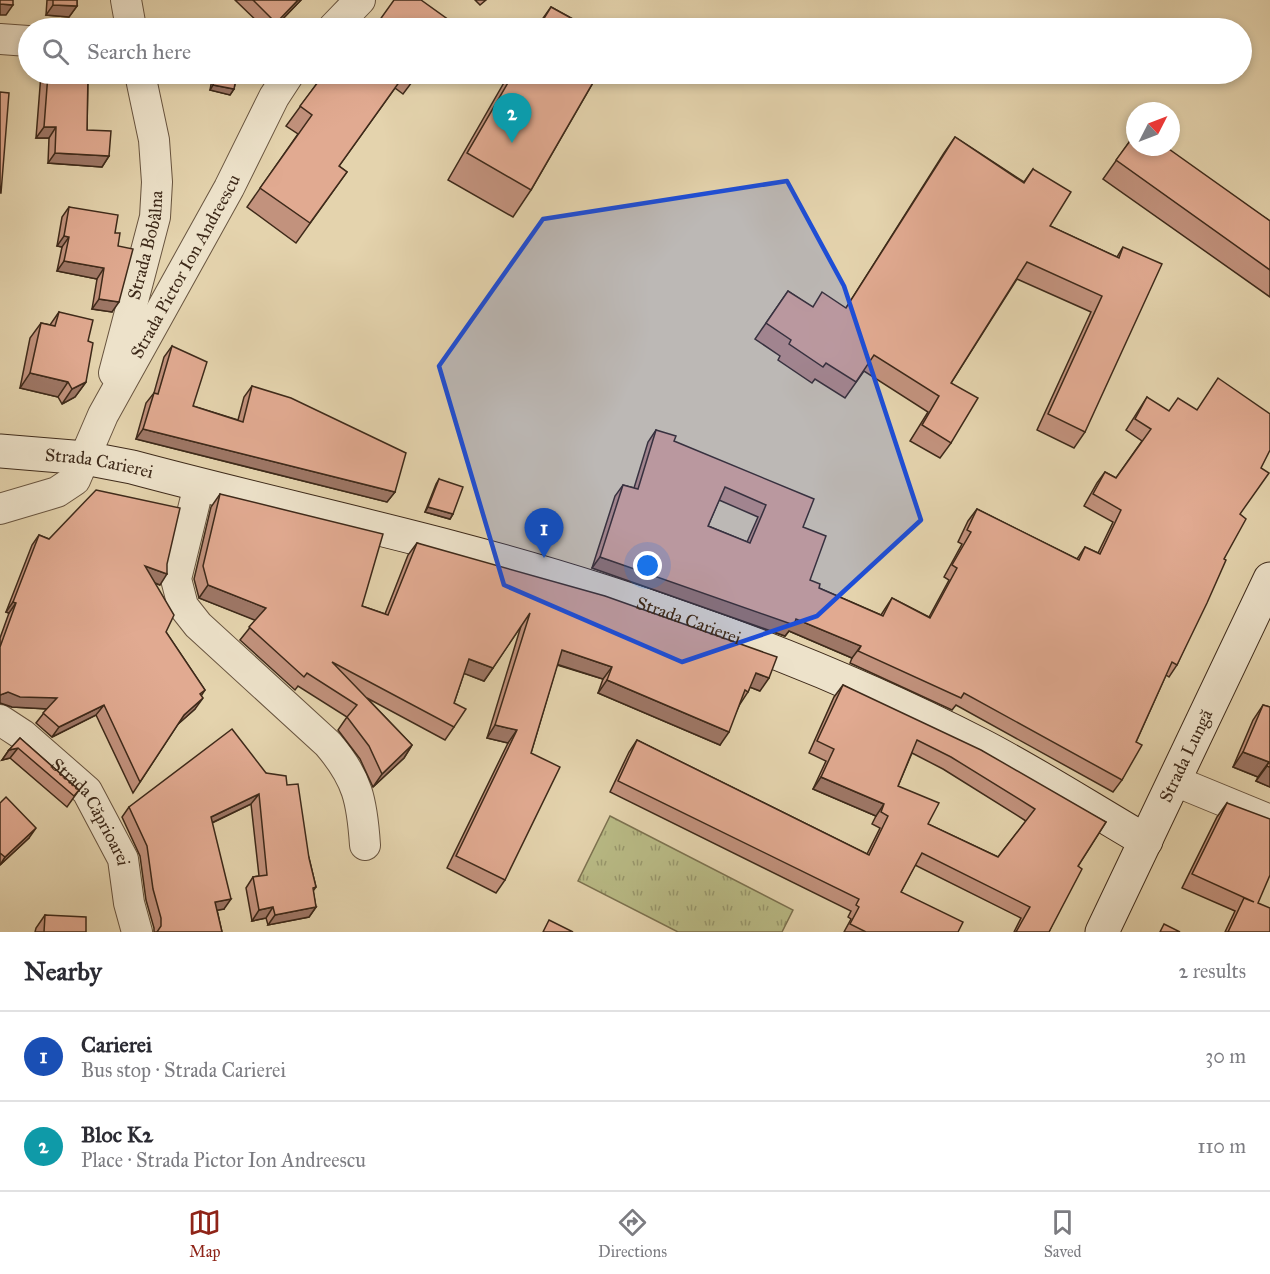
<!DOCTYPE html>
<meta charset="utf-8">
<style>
body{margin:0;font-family:"IM FELL Great Primer",serif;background:#f7f7f7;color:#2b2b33}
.compass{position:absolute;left:1126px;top:102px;width:54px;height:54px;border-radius:50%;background:#fff;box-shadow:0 3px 9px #0003;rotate:48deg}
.you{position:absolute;left:648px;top:566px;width:21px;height:21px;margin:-15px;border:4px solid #fff;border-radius:50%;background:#1a73e8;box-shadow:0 0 0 9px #1a73e833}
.badge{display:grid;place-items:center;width:39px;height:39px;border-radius:50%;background:#8f2418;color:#fff;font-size:20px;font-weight:700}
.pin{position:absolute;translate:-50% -50px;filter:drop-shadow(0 2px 3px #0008)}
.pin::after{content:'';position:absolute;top:32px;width:21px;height:18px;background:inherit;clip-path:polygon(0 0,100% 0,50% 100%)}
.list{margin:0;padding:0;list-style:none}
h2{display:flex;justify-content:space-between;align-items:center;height:78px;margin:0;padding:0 24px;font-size:26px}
h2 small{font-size:20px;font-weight:400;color:#7c7c81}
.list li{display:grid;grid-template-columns:39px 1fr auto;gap:18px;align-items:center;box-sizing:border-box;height:90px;padding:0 24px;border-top:2px solid #e1e1e2}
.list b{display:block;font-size:22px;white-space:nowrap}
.list p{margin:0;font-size:20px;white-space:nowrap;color:#7c7c81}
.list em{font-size:20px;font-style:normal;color:#7c7c81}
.icon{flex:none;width:33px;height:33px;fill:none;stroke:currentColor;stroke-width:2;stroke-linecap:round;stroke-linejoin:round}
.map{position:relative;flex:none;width:1270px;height:932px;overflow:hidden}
.search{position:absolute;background:#fff;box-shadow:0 3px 9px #0003;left:18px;right:18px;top:18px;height:66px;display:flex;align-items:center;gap:15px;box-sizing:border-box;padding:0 21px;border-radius:33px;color:#7c7c81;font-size:22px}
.sheet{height:258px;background:#fff}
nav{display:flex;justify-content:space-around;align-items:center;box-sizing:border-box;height:84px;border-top:2px solid #e1e1e2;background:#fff;font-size:16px;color:#7c7c81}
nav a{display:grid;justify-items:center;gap:3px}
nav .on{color:#8f2418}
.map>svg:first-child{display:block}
</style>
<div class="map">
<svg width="1270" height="932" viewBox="0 0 1270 932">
<defs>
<pattern id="grass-tufts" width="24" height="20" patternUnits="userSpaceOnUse" patternTransform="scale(1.5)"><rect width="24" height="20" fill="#b9bb86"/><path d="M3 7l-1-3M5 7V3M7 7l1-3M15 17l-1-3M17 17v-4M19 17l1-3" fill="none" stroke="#98986d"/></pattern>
</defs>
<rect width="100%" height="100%" fill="#e4d3ad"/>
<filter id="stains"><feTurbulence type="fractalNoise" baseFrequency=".00333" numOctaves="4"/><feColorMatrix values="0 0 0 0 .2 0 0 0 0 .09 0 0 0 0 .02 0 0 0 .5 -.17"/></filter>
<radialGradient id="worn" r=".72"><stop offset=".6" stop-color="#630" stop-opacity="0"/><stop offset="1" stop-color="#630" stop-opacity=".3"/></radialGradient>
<!-- grass -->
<path fill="url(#grass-tufts)" stroke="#7c7250" stroke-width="1.5" d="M610,816L793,910L782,932H678L578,881Z"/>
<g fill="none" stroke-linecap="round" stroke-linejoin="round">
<defs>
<g id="street">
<path d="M126,0L131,28"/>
<path d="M333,28L360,0"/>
<path d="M0,39L28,41"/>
<path id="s1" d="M114,373L155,217L157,182L154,140L140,74"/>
<path d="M199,485L176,579L183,606L198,625L328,744C358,779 362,801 365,845"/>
<path id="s2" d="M0,509L57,492L75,480L103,415L229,188L274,97L289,74"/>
<path id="s3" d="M0,720L23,735L87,791L123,859L129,903L137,932"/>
<path d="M1175,781L1270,820"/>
</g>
<g id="secondary">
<path id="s4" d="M0,451L85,458L132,467C288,509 448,541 602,591C731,632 860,683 981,745C1037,774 1091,809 1146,841"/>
<path id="s5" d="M1102,932L1270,579"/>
</g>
</defs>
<!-- street casing -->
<use href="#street" stroke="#68543f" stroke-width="32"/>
<!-- secondary casing -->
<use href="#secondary" stroke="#3e2a1a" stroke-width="35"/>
<!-- street -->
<use href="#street" stroke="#ede2ca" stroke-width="30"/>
<!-- secondary -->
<use href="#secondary" stroke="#ede2ca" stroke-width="33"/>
</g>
<!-- wall -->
<g fill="#c2927d" stroke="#3e2a1a" stroke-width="1.5" fill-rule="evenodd">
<path d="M47,0H77V6L69,17L46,15Z"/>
<path d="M235,0H301L274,28H264Z"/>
<path d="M475,0H486L480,5Z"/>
<path d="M551,7L589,28H536Z"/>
<path d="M41,74H88L87,130L109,156L102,167L48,163L49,138H36Z"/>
<path d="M213,74H237L234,89L230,95L210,90Z"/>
<path d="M324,74H418L403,94L395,88L339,166L347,172L296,243L247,207L298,134L286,126Z"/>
<path d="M509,74H598L531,190L513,217L448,180Z"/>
<path d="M1135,134L1270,221V297L1103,179Z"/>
<path d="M955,137L1024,182L1033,169L1050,226L1117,257L1123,247L1085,432L1074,448L1037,430L1091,312L1017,279L951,383V443L940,458L910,441L928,412L864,371L845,398L815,379L812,383L778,360L780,356L755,339L788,291L812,307L846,308L944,153Z"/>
<path d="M69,207L115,233L118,246L112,312L92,309L97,279L57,271L62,247L57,246L62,217Z"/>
<path d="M59,312L88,341L86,382L75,397L62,404L58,397L20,388L30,338L41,323L50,325Z"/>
<path d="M172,346L193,406L238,420L244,397L252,386L395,492L387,502L136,439L146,403L154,393L164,357Z"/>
<path d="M1147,397L1240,514L1224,559L1177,665L1169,677L1166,675L1136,742L1122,780L1113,792L956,705L952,710L850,663L852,658L789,631L785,636L592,568L615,496L623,485L634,488L648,442L656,430L803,527L810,580L819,588L881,615L892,598L929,617L949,580L944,577L962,544L958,542L968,521L977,509L1077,559L1085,547L1098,553L1113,522L1084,506L1097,483L1105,472L1116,478L1142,441L1126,430ZM719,500L758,517L747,542L708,526Z"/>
<path d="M439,479L453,514L450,519L425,512L436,484Z"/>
<path d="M220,494L362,606L385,614L408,555L417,543L760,691L750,687L748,692L740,704L720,745L598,693L603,679L557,665L531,753L505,880L496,893L447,868L508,743L487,738L521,626L484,681L464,673L454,703V727L445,740L367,698L412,745L404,758L373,787L360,759L338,730L347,717L298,686L295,690L240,640L256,620L199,598L194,579L211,507Z"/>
<path d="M39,535L160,585L155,583L166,632L205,690L201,696L195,709L178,724L133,793L96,715L52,737L36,723L47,709L12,707L0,703V638L9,613L6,612L32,545Z"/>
<path d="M843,685L1106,822L1078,866L1049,932H1014L1021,918L915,865L901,892L958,932H844L851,919L848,917L851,911L610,792L629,752L637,740L867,854L880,828L872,824L876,816L813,789L826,761L809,753L834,697ZM912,753L943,769L1026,821L998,857L928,824L898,786Z"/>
<path d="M1263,705L1270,707V787L1256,781L1258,777L1233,767L1253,720Z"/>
<path d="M20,738L79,790L67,807L10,758L2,760L9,750Z"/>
<path d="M266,773L287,785L309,858L316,887L313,891L316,907L309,917L268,925L266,918L252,921L246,888L253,877L259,876L251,804L212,823L224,909L217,910L222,932H154V928L146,900L140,856L122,817L129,807Z"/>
<path d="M0,803L29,838L0,865Z"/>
<path d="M1227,803L1258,903L1270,932H1225L1235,911L1182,888L1217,817Z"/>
<path d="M45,915L86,932H35L36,928Z"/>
</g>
<!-- shaded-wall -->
<g fill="#9e7766" stroke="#3e2a1a" stroke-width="1.5">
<path d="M298,0H301L274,28H272L276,23Z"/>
<path d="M0,4L13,5L6,15H0Z"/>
<path d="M53,5L77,6L69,17L46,15Z"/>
<path d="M213,85L234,89L230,95L210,90Z"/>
<path d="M44,127H56L49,138H36Z"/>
<path d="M55,153L109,156L102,167L48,163Z"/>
<path d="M64,236L69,237L62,247L57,246Z"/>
<path d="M64,261L104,268L97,279L57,271Z"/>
<path d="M99,299L119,302L112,312L92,309Z"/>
<path d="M30,373L68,382L58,397L20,388Z"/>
<path d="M86,382L75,397L62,404L72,389Z"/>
<path d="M143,429L395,492L387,502L136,439Z"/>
<path d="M428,507L453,514L450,519L425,512Z"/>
<path d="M600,557L796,619L861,646L852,658L789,631L785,636L592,568Z"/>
<path d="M145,566L167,574L160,585L138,576Z"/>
<path d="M208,585L266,608L257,621L199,598Z"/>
<path d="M13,602L16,603L9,613L6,612Z"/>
<path d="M562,650L612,667L603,679L553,663Z"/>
<path d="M469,659L493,668L484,681L460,672Z"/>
<path d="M756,673L769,678L760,691L747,686Z"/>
<path d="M607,680L729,732L720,745L598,693Z"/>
<path d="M8,692L57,698L49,709L12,707L0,703V695Z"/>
<path d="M203,698L195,709L176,726L184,715Z"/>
<path d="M104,705L96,715L52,737L59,727Z"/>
<path d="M495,725L517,730L508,743L487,738Z"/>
<path d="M412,745L404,758L373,787L382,774Z"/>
<path d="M18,748L10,758L2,760L9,750Z"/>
<path d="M1243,752L1269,762L1258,777L1233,767Z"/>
<path d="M1267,766L1270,767V787L1256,781Z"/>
<path d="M821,777L884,804L876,816L813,789Z"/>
<path d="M259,794L251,804L203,827L211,817Z"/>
<path d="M36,828L29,838L0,865L5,857Z"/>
<path d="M231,899L224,909L208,912L215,902Z"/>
<path d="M273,907L266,918L252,921L259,910Z"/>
<path d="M316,907L309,917L268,925L275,915Z"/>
</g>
<!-- building -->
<g fill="#e1aa91" stroke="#3e2a1a" stroke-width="1.5" fill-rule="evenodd">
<path d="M0,0H13V5L0,4Z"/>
<path d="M53,0H77V6L53,5Z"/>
<path d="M253,0H298L276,23Z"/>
<path d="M394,0H421L453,23L449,28H374Z"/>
<path d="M551,7L589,28H538Z"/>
<path d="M48,74H88L87,130L111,131L109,156L55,153L56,127H44Z"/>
<path d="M216,74H237L234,89L213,85Z"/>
<path d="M324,74H405L339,166L347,172L310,223L260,188L312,115L300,106Z"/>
<path d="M513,74H598L531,190L467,153Z"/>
<path d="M0,92L9,93L1,193H0Z"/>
<path d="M1135,134V147H1166L1270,221V270L1116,160Z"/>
<path d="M955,137L1024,183L1033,169L1071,192L1050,226L1119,258L1123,247L1162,264L1085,432L1048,414L1102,296L1027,262L951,383L978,398L951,443L922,425L939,396L874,355L856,382L826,363L823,367L789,344L791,340L766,323L788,291L813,307L822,292L846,308Z"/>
<path d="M69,207L118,215L115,233H120L118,246L133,249L119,302L99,299L104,268L64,261L69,237L64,236Z"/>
<path d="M59,312L93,320L88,341L93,343L86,382L72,389L68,382L30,373L41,323L55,326Z"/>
<path d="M172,346L207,362L193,406L243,422L252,386L291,398L406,453L395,492L143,429L154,393L158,394Z"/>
<path d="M1218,378L1270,414V450L1261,468L1269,473L1240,514L1246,519L1224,559L1226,560L1207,603L1177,665L1172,662L1136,742L1142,745L1122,780L964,693L961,698L858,651L861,646L796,619L794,625L600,557L623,485L638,489L656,430L676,436L674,441L814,499L803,527L826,536L810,580L820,584L819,588L883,616L892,598L930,618L957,568L952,565L971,532L967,530L977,509L1079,560L1085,547L1100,554L1121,510L1093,494L1105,472L1116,478L1151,429L1135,419L1147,397L1169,411L1178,398L1197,410ZM725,487L766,505L750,543L708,526Z"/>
<path d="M439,479L463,487L453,514L428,507Z"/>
<path d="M96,490L180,508L167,564V574L145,566L174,615L166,632L205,690L200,694L203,698L184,715L140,782L104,705L59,727L43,713L57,698L20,697L8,692L0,695V647L16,603L13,602L39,535L49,539Z"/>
<path d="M220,494L383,534L362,606L388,615L417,543L605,596L777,657L769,678L756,673L748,692L745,690L729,732L607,680L612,667L562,650L531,753L560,767L505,880L456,856L517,730L495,725L530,613L493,668L469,659L454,703L466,709L454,727L332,662L412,745L382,774L369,746L347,717L357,705L307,673L304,677L249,627L266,608L208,585L203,566Z"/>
<path d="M843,685L981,750L1106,822L1078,866L1082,869L1049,932H1016L1030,907L922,853L901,892L963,922L958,932H866L850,924L859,907L856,905L859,899L618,781L637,740L869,855L888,816L881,812L884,804L821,777L834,749L817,741ZM917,740L951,757L1035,809L998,857L928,824L939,803L898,786Z"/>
<path d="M1263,705L1270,707V767L1267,766L1269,762L1243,752Z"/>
<path d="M232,729L266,773L286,776L287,785L298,784L309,858L316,887L313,888L316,907L275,915L273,907L259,910L253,877L267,875L259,794L211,817L231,899L215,902L222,932H157L161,926V918L153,889L147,846L129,807Z"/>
<path d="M20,738L79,790L74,796L18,748L9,750Z"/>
<path d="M6,797L36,828L5,857L0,853V803Z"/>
<path d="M1227,803L1270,819V875L1258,903L1270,908V932H1228L1244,898L1254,902L1192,874Z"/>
<path d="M45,915L86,917V932H44Z"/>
<path d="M549,920L573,932H543Z"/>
<path d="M1164,924L1180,932H1160Z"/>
</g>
<!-- marked area -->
<path fill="#1d4ed8" fill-opacity="0.2" stroke="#1d4ed8" stroke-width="4.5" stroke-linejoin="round" d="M787,181L844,286L921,520L817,616L682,662L504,585L439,366L543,219Z"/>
<g text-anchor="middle" stroke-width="4.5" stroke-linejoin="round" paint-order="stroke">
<!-- street labels -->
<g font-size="18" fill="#3e2a1a" stroke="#ede2ca">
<text dy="6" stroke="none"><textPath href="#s1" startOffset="132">Strada Bobâlna</textPath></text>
<text dy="6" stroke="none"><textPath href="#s2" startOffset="322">Strada Pictor Ion Andreescu</textPath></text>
<text dy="6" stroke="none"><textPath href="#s4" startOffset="100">Strada Carierei</textPath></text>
<text dy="6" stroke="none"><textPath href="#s4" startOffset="711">Strada Carierei</textPath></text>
<text dy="6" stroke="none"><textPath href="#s5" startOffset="195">Strada Lungă</textPath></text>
<text dy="6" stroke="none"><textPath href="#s3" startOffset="132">Strada Căprioarei</textPath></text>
</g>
</g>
<rect width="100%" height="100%" filter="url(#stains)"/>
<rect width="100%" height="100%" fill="url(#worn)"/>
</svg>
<svg class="compass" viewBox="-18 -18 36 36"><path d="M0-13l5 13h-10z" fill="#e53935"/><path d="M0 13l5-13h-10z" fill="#7c7c81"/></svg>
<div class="you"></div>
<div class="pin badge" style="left:544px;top:558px;background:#1a4fb4">1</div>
<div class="pin badge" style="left:512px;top:143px;background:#0f9aa8">2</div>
<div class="search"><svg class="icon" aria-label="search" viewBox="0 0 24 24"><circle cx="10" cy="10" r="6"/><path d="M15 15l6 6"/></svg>Search here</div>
</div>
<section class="sheet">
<h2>Nearby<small>2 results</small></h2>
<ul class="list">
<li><span class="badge" style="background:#1a4fb4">1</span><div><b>Carierei</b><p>Bus stop · Strada Carierei</p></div><em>30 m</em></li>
<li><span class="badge" style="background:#0f9aa8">2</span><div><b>Bloc K2</b><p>Place · Strada Pictor Ion Andreescu</p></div><em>110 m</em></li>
</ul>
</section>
<nav>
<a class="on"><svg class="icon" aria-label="map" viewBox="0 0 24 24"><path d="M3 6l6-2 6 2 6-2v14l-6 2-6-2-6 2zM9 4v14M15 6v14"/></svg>Map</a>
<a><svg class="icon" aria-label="directions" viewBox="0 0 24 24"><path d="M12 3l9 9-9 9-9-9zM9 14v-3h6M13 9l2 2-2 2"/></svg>Directions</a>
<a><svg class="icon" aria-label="saved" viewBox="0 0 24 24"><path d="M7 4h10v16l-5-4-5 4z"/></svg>Saved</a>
</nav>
